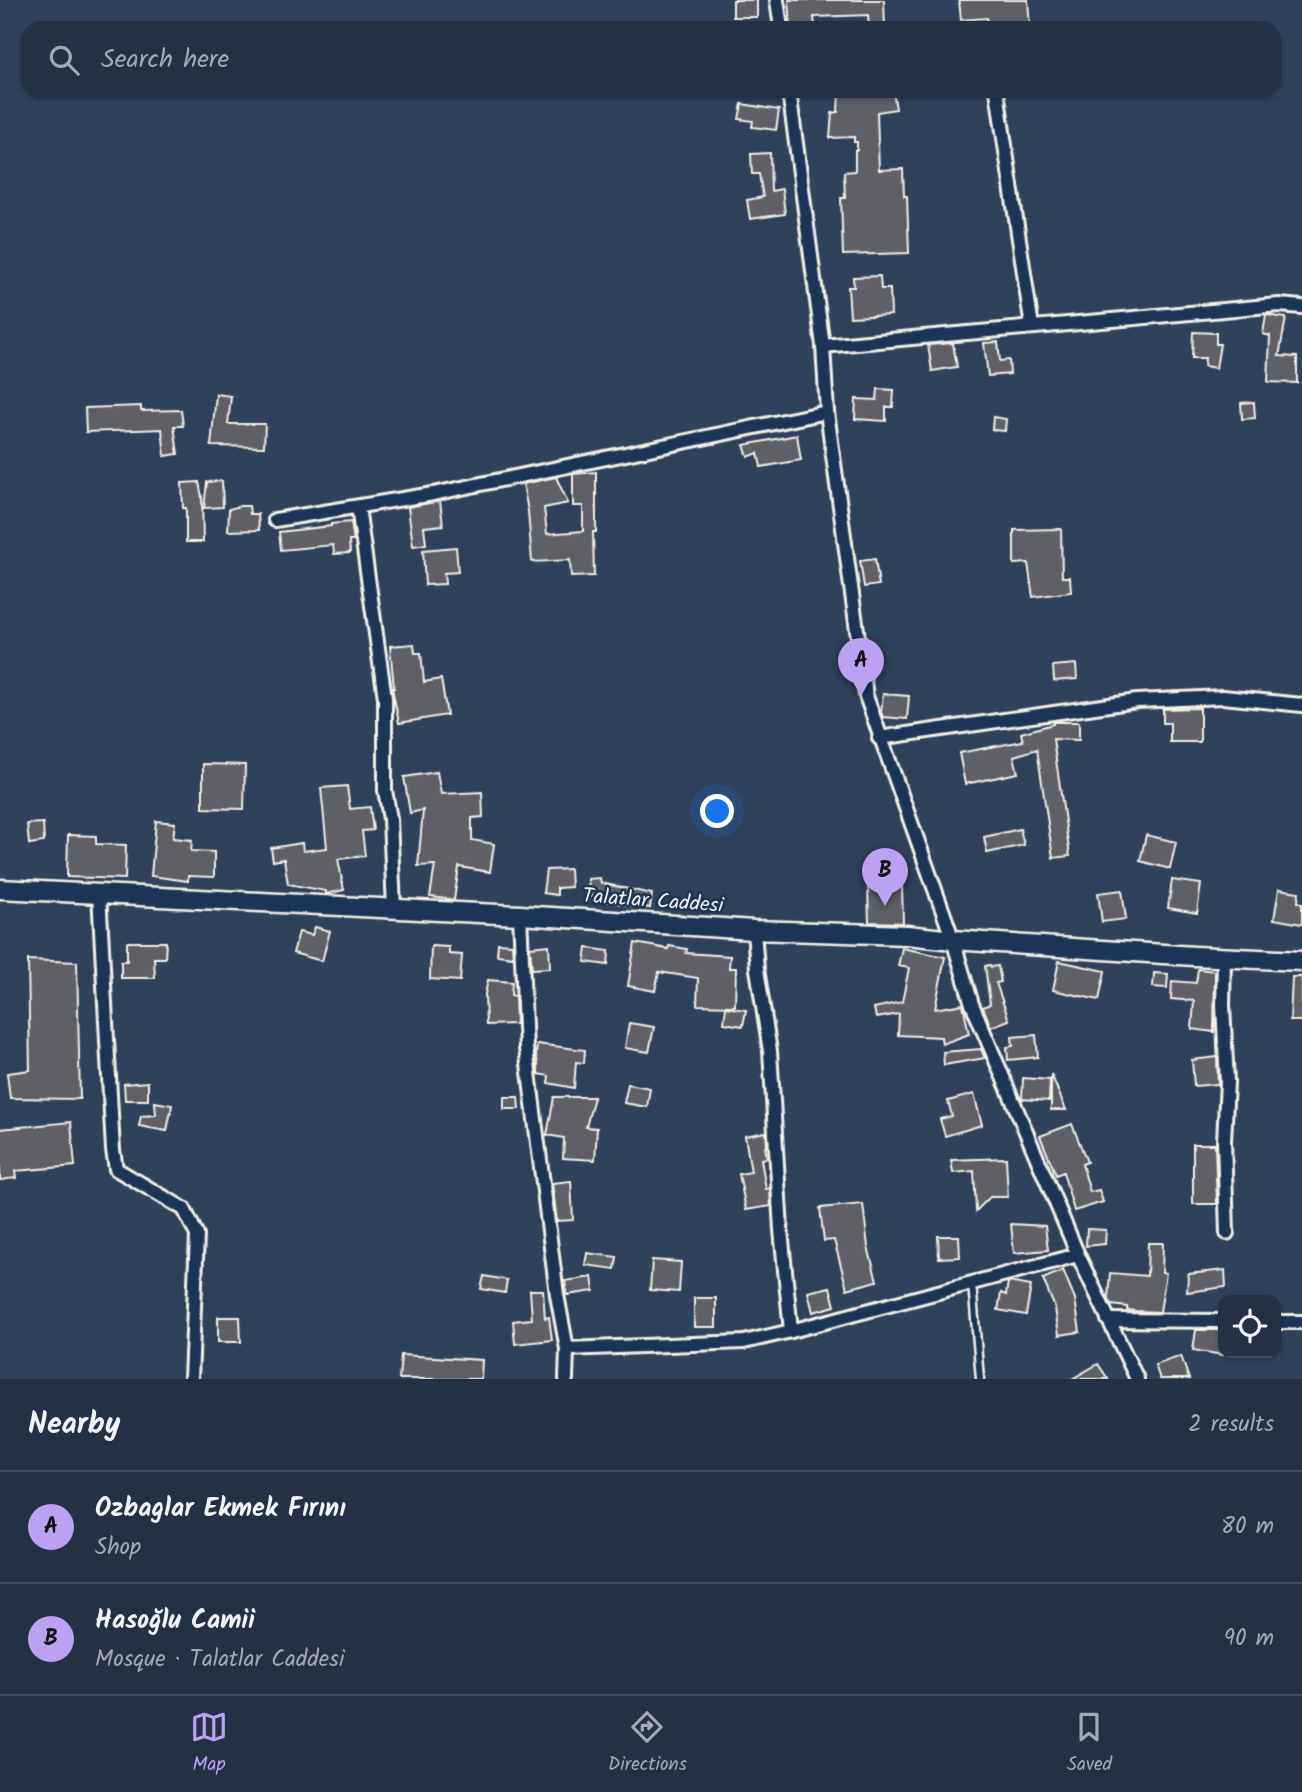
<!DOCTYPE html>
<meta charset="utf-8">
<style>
body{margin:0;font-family:Kalam,sans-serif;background:#2c394c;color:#f1f3f6}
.controls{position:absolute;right:21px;bottom:21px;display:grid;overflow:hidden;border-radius:14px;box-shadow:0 2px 5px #0004}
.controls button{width:63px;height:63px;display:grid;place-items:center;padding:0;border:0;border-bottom:2px solid #414c5e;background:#243145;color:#f1f3f6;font:35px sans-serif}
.you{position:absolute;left:718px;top:812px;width:24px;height:24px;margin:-18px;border:5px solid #fff;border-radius:50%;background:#1a73e8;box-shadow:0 0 0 10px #1a73e833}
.badge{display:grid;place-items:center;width:46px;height:46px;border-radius:50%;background:#bca0f2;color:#111;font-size:23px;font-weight:700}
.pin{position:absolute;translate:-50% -58px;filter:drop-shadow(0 2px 4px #0008)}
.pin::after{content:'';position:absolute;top:37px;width:24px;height:21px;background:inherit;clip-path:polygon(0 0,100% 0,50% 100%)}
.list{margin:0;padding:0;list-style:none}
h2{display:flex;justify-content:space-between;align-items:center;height:91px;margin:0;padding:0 28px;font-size:30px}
h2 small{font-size:23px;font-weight:400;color:#a3a9b3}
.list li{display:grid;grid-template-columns:46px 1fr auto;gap:21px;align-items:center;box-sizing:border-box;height:112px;padding:0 28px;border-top:2px solid #414c5e}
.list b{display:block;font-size:26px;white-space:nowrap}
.list p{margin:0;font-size:23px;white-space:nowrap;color:#a3a9b3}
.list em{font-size:23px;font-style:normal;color:#a3a9b3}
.icon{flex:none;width:38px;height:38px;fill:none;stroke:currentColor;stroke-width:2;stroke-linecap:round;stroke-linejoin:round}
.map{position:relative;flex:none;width:1302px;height:1379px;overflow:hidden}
.search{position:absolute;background:#243145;box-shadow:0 2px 5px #0004;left:21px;right:21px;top:21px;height:77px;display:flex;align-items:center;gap:18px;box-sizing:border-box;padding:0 24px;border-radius:21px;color:#a3a9b3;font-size:26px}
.sheet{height:315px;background:#243145}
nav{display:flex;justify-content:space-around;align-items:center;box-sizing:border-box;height:98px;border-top:2px solid #414c5e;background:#243145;font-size:19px;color:#a3a9b3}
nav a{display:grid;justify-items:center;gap:4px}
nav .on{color:#bca0f2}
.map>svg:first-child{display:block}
</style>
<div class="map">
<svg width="1302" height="1379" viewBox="0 0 1302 1379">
<rect width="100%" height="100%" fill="#30415c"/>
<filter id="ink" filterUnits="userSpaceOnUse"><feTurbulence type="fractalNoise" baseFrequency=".0143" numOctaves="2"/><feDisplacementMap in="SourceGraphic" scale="14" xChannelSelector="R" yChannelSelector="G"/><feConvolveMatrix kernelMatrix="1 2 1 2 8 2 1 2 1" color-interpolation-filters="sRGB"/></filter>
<g filter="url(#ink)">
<!-- building -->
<g fill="#5e5e68" stroke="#f4f1e8" stroke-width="2">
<rect x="733" y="0" width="24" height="17"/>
<path d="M789,0H884L885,28H869L868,15L814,17L815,25L791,27Z"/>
<path d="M959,0H1028L1030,28H988L987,18L961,20Z"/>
<path d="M839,91H893L896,109L877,112L879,170L903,169L904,196H907L909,253L843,255L841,198H845L844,172L855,171V150H857V142H854V137L830,138L832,113L838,112Z"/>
<path d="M742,104L779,110L776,130L752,127L753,121L739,119Z"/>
<path d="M770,153L771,191L782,189L785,214L750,219L747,200L763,197L759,174H752L751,154Z"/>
<path d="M880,276L881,289H890L891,315L850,317L848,287H854L853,277Z"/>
<path d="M1266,315L1286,318L1279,356L1297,357V383L1268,382L1270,336L1263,334Z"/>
<path d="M1193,332L1216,333V344H1220L1216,368L1204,366L1205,358H1192Z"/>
<path d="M998,342L1000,361L1009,360L1010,374L988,376L984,343Z"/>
<path d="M953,343L957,367L932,371L928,345Z"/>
<path d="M878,389L894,390L893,407H886V421L855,419L856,399L877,400Z"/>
<path d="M216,394L231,396L228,424H265L264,447L211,446Z"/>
<path d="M1254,402L1255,418L1242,419L1241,403Z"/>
<path d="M141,406V411L181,410L183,426H174L178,454L165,456L162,429L86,432L85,408Z"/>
<path d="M993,417L1006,419L1005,431L992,430Z"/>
<path d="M797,435L801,460L761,467L758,453L748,457L744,445Z"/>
<path d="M596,472V532H593L594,576L571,577L570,560L532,562L528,511L523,484L556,477L568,503L544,508L547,534L583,531V506H573V474Z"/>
<path d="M222,481L223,507L204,508L207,482Z"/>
<path d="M199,482L202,497L203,542H186V508H183L182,483Z"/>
<path d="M440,501L443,525L424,527L426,544L413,546L408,507Z"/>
<path d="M240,506H249L250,514H258L259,530L228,531L229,509Z"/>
<path d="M351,522L354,541H349L350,553L334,554L333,545L281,550L279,532L331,526V524Z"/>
<path d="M1061,529L1062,577H1070L1071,592L1033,597L1028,563L1014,564V530Z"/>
<path d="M456,547L458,572L444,573L445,584L425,585L423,550Z"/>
<path d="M875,559L879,585L864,587L860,561Z"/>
<path d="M414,644L415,653H421L424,682L441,679L447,715L399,723L392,688H394L390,646Z"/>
<path d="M1076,664L1077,679L1054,681L1053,666Z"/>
<path d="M883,694L909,696L907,719L883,717L881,712Z"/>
<path d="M1200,708V742H1170V723H1163V709Z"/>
<path d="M1053,722H1079V740L1053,739L1070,856L1053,858L1037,749L1014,756L1018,773L965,784L959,753L1023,741L1021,733L1053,724Z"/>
<path d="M203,764L245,765L244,809L203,808Z"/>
<path d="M437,772L441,794L482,792L483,817L472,818V840L494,844L490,872L459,867L454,900L430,897L435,865L418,866L423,810L410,813L404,777Z"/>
<path d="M347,786L350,809L370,807L373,830L362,831L365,856L338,859L344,890L326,894V891L288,884L284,859L273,861L271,848L302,843L303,851L327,848L321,788Z"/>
<path d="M156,821L175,823L173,838L192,840L191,851L214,852V877L188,876V881L151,876Z"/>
<path d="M43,823L44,842L29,844L27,824Z"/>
<path d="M1020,829L1024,845L987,853L984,837Z"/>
<path d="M68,835L96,836V844L126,845L125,879L67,877Z"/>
<path d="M1146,835L1176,842L1170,869L1140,861Z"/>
<path d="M570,869L571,887L557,888V895L543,893L546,870Z"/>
<path d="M600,878L601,883L652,894L650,908L603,901L604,895L590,897L588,879Z"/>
<path d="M1172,880L1201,884L1197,913L1168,908Z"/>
<path d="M902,885L903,923L869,922L868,886Z"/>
<path d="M1279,889L1299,892L1298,902L1302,903V924L1274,919Z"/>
<path d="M1122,890L1126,919L1102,922L1098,893Z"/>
<path d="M315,927L330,931L322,961L293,953L299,932L312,935Z"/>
<path d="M127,942H166L165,958H154L155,978H121V961H127Z"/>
<path d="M498,943L512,944L513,957L497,955Z"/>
<path d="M635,943L668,949L669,946L687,949L686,953L730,956L729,968H736L735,1006L697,1005L698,978L659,972L655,991L628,986Z"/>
<path d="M549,945L550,968L532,969L530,947Z"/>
<path d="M431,946L449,947V954L462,955L460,981L430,979Z"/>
<path d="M587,948L609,951L608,965L585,962Z"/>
<path d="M902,948L945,957L935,1009L963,1004L969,1034L942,1044L941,1037L898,1035L899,1014L876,1018L874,1008L902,1002L909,968L898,966Z"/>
<path d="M28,960L77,962L80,1099L10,1098L7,1073L30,1070Z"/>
<path d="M1059,961L1105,971L1099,1000L1053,990Z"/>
<path d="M990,965L991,967L998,966L1001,982L996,983L1009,1020L991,1027L983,1007L990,1004L985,966Z"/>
<path d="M1198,969L1215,971L1214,1032L1192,1029L1194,1001L1171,999L1172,981L1196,983Z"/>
<path d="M1154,973L1168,974L1167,988L1153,987Z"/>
<path d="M1292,977H1302V1021H1290Z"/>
<path d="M488,980L512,982L511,995L515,996L516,1024L486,1025L485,994Z"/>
<path d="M726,1007L746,1010L743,1026L724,1023Z"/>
<path d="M629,1023L654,1027L649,1052L625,1048Z"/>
<path d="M1036,1035L1038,1057L1008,1060L1007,1047L1013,1046L1012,1037Z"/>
<path d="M537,1044L585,1050L584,1063L576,1062L574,1088L548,1083L549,1076L538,1074V1063L536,1055Z"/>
<path d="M981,1049L985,1058L944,1065L943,1052Z"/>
<path d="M1217,1057L1218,1084L1194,1086L1192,1060Z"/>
<path d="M1051,1074L1066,1110H1051Z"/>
<path d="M1023,1078L1050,1080L1049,1101L1022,1099Z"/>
<path d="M148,1082V1100H125L124,1084Z"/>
<path d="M628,1084L650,1088L647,1107L624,1103Z"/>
<path d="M974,1094L982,1125L945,1136L940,1119L952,1116L948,1101Z"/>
<path d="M504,1097H518L519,1109H504Z"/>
<path d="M554,1097H594L586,1127L597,1128L595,1160L563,1158L564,1138L547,1135Z"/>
<path d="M155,1102L172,1105L167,1131L139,1126L141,1116L156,1115Z"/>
<path d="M71,1122L75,1166L15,1171L16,1178L0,1180V1129Z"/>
<path d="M1072,1124L1087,1162L1082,1164L1090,1192L1099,1190L1103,1202L1074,1211L1063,1172L1056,1175L1040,1136Z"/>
<path d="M766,1132L767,1147H765L767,1158L761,1159L766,1189L770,1188L771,1206L746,1210L739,1174L751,1172L745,1136Z"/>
<path d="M1193,1144H1215L1217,1204H1193Z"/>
<path d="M1006,1158L1008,1197H990L976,1211L974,1171L953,1173L951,1160Z"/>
<path d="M571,1181L573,1220L557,1221L552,1183Z"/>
<path d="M863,1204L868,1247L877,1281L847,1289L834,1240L824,1241L820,1208Z"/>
<path d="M1011,1224L1045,1226L1048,1250L1014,1253Z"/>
<path d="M1087,1229L1106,1230L1105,1244L1086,1246Z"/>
<path d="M938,1236H959L960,1257L939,1258Z"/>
<path d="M1148,1243H1163L1162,1272L1166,1273L1160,1312L1136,1311L1127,1310V1307L1111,1305L1108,1298L1110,1273L1147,1276Z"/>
<path d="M587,1253L617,1257L615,1269L585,1265Z"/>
<path d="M652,1260L681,1262L679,1292L650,1290Z"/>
<path d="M1063,1270L1075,1299L1080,1332L1059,1335L1055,1308L1043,1279Z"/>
<path d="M1225,1270L1226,1287L1187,1292L1188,1274Z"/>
<path d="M484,1276L507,1280L505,1293L481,1289Z"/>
<path d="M592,1277L594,1291L567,1295L565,1281Z"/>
<path d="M1008,1282L1031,1286L1026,1315L998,1310L1001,1293L1006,1295Z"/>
<path d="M830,1287L835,1306L813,1312L808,1292Z"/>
<path d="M530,1290H543L545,1318L549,1317L552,1340L515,1344L513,1321L532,1319Z"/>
<rect x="694" y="1298" width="22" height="29"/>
<path d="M218,1317H240L241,1342H218Z"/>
<path d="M1196,1330H1223V1355L1193,1350Z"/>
<path d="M401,1355L482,1360L481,1379H399Z"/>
<path d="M1181,1356L1189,1379H1160L1155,1365Z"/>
<path d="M1098,1364L1108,1379H1072Z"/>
</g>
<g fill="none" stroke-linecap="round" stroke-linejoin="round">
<defs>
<path id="lane" d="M972,1283L980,1379"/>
<g id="street">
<path d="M777,0L781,28"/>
<path d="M789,91L823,346L827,412L866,696L953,940L972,1004L1078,1255L1137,1379"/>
<path d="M997,91L1032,327"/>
<path d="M823,346L1279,305L1302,307"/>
<path d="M358,507L385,698V790L390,819L394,908"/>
<path d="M275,520L433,494L827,412"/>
<path d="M879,738L1137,701L1223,697L1302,705"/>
<path d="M99,893L113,1150L116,1169L184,1209L197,1235L191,1379"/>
<path d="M520,915L526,1048L557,1295L567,1349L566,1379"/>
<path d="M754,930L757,969L770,1051L781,1230L791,1331"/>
<path d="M1224,957L1223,1005L1227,1082L1224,1141L1227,1233"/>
<path d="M1108,1320L1223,1321"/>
<path d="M1276,1322H1302"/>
<path d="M567,1349L744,1342L791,1331L1078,1255"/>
</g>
<path id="secondary" d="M0,889L520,915L754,930L907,935L953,940L1194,956L1302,961"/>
</defs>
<!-- lane casing -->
<use href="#lane" stroke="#f4f1e8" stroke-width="11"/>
<!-- street casing -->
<use href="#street" stroke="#f4f1e8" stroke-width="18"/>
<!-- secondary casing -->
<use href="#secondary" stroke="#f4f1e8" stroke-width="23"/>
<!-- lane -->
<use href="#lane" stroke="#1d3557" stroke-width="6"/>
<!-- street -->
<use href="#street" stroke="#1d3557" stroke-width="12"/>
<!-- secondary -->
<use href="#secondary" stroke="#1d3557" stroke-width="18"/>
</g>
</g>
<g text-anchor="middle" stroke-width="5" stroke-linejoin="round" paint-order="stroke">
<!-- street labels -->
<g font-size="21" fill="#f4f1e8" stroke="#1d3557">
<text transform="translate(653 900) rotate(4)" y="7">Talatlar Caddesi</text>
</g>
</g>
</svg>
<div class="controls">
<button><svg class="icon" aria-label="locate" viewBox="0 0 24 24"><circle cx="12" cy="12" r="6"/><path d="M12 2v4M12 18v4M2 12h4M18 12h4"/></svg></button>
</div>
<div class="you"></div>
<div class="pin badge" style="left:861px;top:696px">A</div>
<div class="pin badge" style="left:885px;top:906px">B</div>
<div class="search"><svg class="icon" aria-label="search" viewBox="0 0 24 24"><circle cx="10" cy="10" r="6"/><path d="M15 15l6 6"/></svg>Search here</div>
</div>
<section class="sheet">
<h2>Nearby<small>2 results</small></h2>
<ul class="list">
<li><span class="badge">A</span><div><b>Ozbaglar Ekmek Fırını</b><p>Shop</p></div><em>80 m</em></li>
<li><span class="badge">B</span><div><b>Hasoğlu Camii</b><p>Mosque · Talatlar Caddesi</p></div><em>90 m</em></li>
</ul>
</section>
<nav>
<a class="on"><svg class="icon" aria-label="map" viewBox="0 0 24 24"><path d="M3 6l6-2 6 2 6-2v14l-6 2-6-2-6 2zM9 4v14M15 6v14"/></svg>Map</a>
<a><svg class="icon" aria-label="directions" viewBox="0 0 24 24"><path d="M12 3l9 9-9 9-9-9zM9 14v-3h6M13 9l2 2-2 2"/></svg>Directions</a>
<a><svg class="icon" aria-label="saved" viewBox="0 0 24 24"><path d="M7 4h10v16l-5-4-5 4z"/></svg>Saved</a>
</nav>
